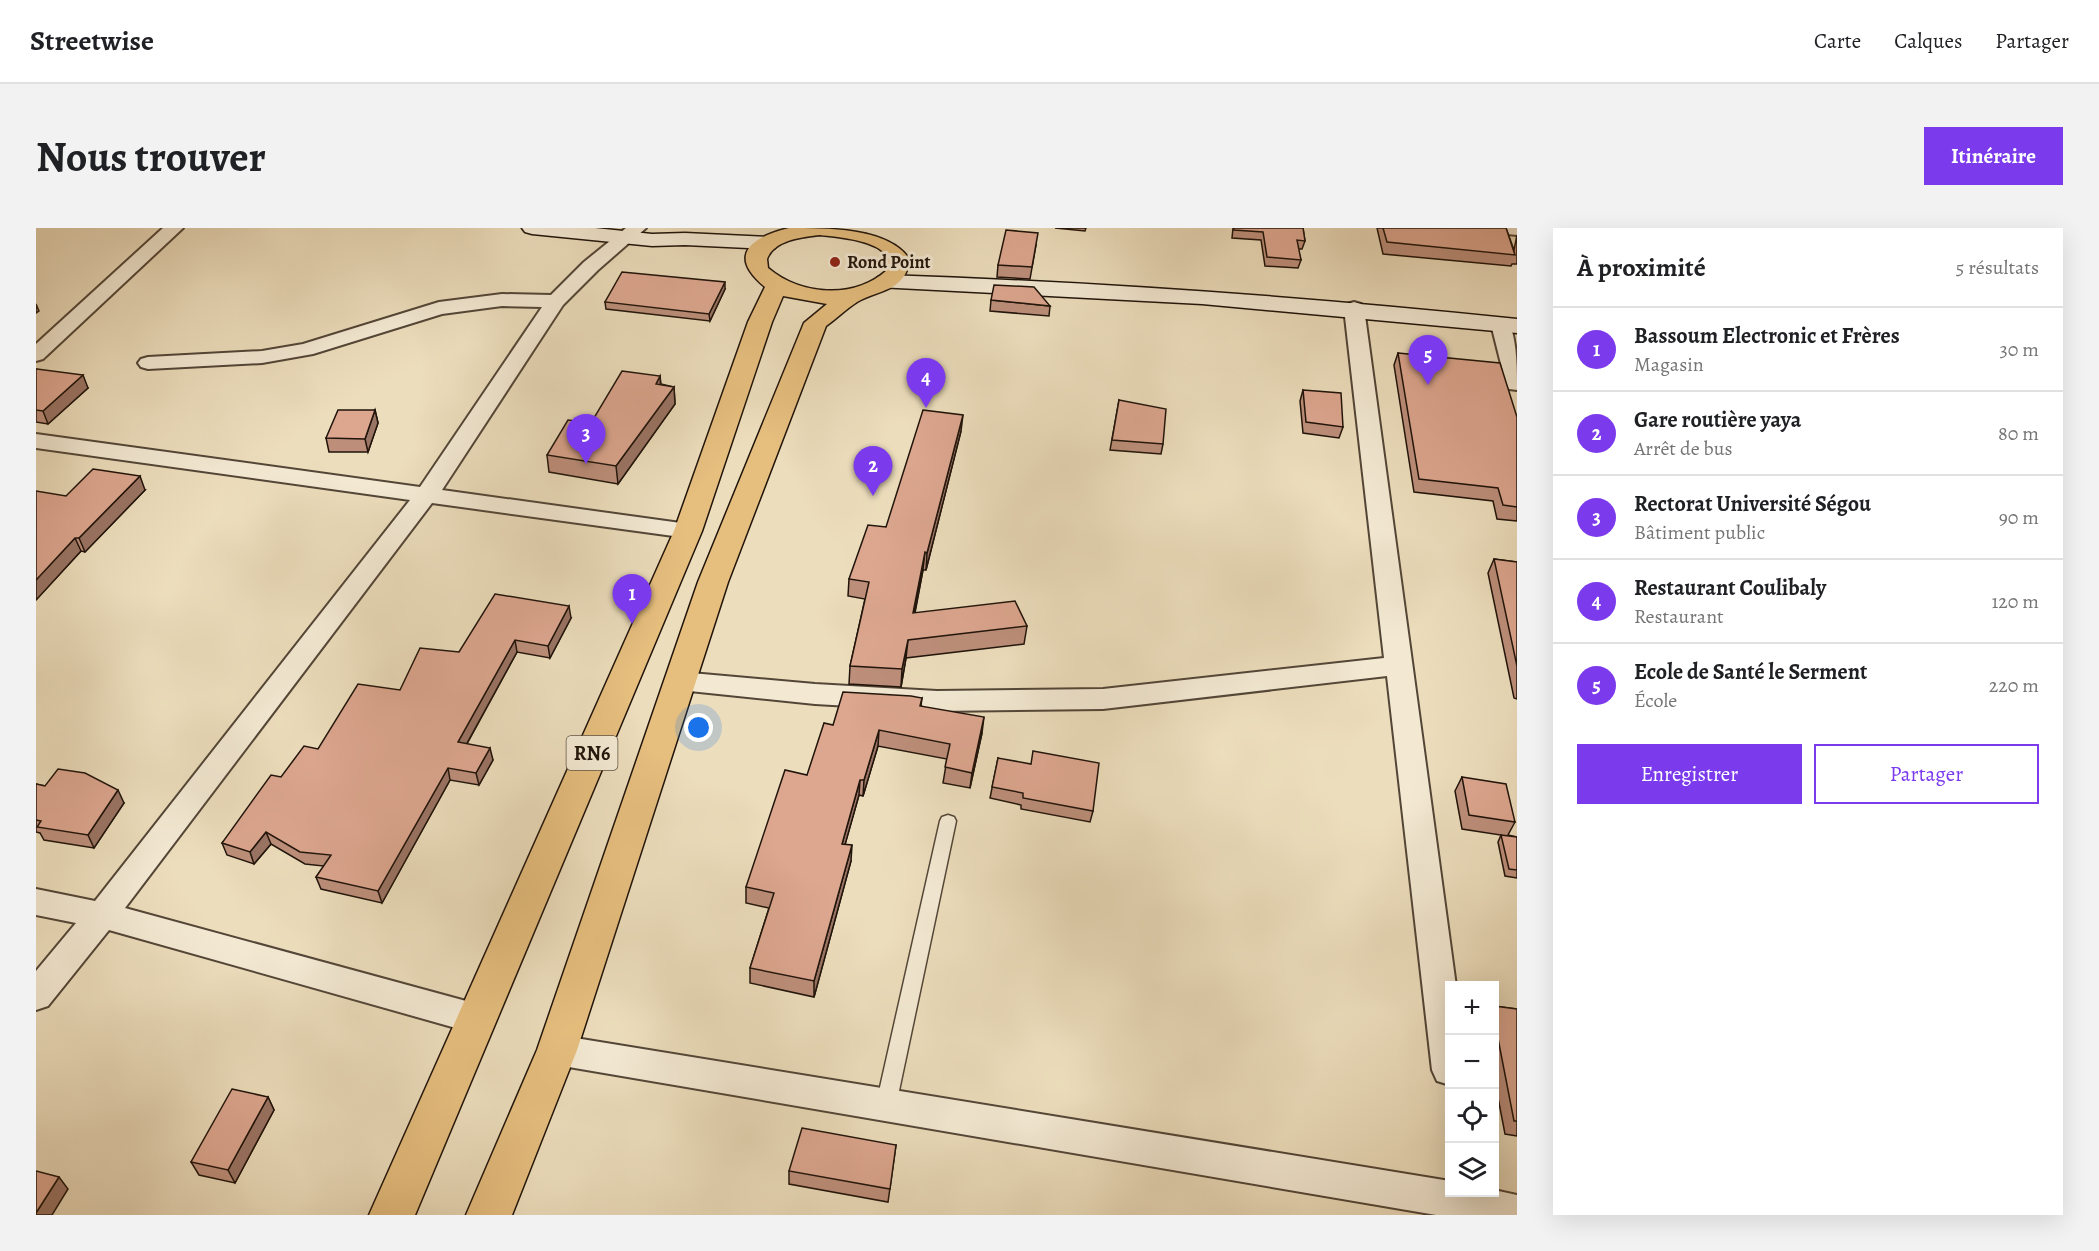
<!DOCTYPE html>
<html lang="fr">
<meta charset="utf-8">
<style>
body{margin:0;font-family:Alegreya,serif;background:#f2f2f2;color:#202124}
.controls{position:absolute;right:18px;bottom:18px;display:grid;overflow:hidden;border-radius:0px;box-shadow:0 6px 24px #0002}
.controls button{width:54px;height:54px;display:grid;place-items:center;padding:0;border:0;border-bottom:2px solid #e0e0e0;background:#fff;color:#202124;font:30px sans-serif}
.you{position:absolute;left:663px;top:500px;width:21px;height:21px;margin:-15px;border:4px solid #fff;border-radius:50%;background:#1a73e8;box-shadow:0 0 0 9px #1a73e833}
.badge{display:grid;place-items:center;width:39px;height:39px;border-radius:50%;background:#7c3aed;color:#fff;font-size:20px;font-weight:700}
.pin{position:absolute;translate:-50% -50px;filter:drop-shadow(0 2px 3px #0008)}
.pin::after{content:'';position:absolute;top:32px;width:21px;height:18px;background:inherit;clip-path:polygon(0 0,100% 0,50% 100%)}
.list{margin:0;padding:0;list-style:none}
h2{display:flex;justify-content:space-between;align-items:center;height:78px;margin:0;padding:0 24px;font-size:26px}
h2 small{font-size:20px;font-weight:400;color:#757577}
.list li{display:grid;grid-template-columns:39px 1fr auto;gap:18px;align-items:center;box-sizing:border-box;height:84px;padding:0 24px;border-top:2px solid #e0e0e0}
.list b{display:block;font-size:22px;white-space:nowrap}
.list p{margin:0;font-size:20px;white-space:nowrap;color:#757577}
.list em{font-size:20px;font-style:normal;color:#757577}
.actions{display:flex;gap:12px;padding:18px 24px}
.actions a{flex:1;padding:14px 0;border:2px solid #7c3aed;border-radius:0px;text-align:center;font-size:21px;color:#7c3aed}
.actions .main{background:#7c3aed;color:#fff}
.icon{flex:none;width:33px;height:33px;fill:none;stroke:currentColor;stroke-width:2;stroke-linecap:round;stroke-linejoin:round}
.map{position:relative;flex:none;width:1481px;height:987px;overflow:hidden;border-radius:0px}
header{display:flex;align-items:center;gap:36px;box-sizing:border-box;height:84px;padding:0 30px;background:#fff;border-bottom:2px solid #e0e0e0}
header strong{font-size:28px}
nav{display:flex;gap:33px;margin-inline-start:auto;font-size:21px}
.intro{display:flex;align-items:center;justify-content:space-between;box-sizing:border-box;height:144px;padding:0 36px}
h1{margin:0;font-size:42px}
.button{padding:15px 27px;border-radius:0px;background:#7c3aed;color:#fff;font-size:21px;font-weight:700}
main{display:flex;gap:36px;padding:0 36px}
aside{flex:1;background:#fff;border-radius:0px;box-shadow:0 6px 24px #0002}
.map>svg:first-child{display:block}
</style>
<header>
<strong>Streetwise</strong>
<nav><a>Carte</a><a>Calques</a><a>Partager</a></nav>
</header>
<div class="intro"><h1>Nous trouver</h1><a class="button">Itinéraire</a></div>
<main>
<div class="map">
<svg width="1481" height="987" viewBox="0 0 1481 987">
<rect width="100%" height="100%" fill="#ecddbc"/>
<filter id="stains"><feTurbulence type="fractalNoise" baseFrequency=".00333" numOctaves="4"/><feColorMatrix values="0 0 0 0 .2 0 0 0 0 .09 0 0 0 0 .02 0 0 0 .5 -.17"/></filter>
<radialGradient id="worn" r=".72"><stop offset=".6" stop-color="#630" stop-opacity="0"/><stop offset="1" stop-color="#630" stop-opacity=".3"/></radialGradient>
<g fill="none" stroke-linecap="round" stroke-linejoin="round">
<defs>
<path id="lane" d="M912,587L918,589L920,593L860,877L857,883L850,886L843,883L840,877L904,593L906,589Z"/>
<g id="street">
<path d="M127,0H147L7,131L0,133V116Z"/>
<path d="M590,0H610L562,42L527,77L406,262L652,296L661,298L664,303L661,308L652,310L396,275L89,680L441,776L453,781L458,791L453,801L441,806L73,702L12,778L0,782V743L40,695L0,687V661L59,673L374,272L0,220V206L384,259L506,79L466,78L406,86L277,126L226,135L112,141L105,139L102,135L105,131L112,129L226,123L267,116L403,74L466,66L515,67L548,34Z"/>
<path d="M1449,0H1481V7L1452,4Z"/>
<path d="M1318,74L1325,76L1328,80L1420,758H1414V857L1401,853L1396,842L1351,448L1067,481L901,483L779,476L644,462L634,460L630,453L634,446L644,444L779,456L901,463L1067,461L1348,430L1308,80L1311,76Z"/>
<path d="M1465,90L1472,92C1481,111 1481,140 1481,162L1473,161L1470,156L1455,96L1458,92Z"/>
<path d="M521,807L1414,953V964H1458V962L1481,967V987H1400L521,837L508,833L503,822L508,811Z"/>
</g>
<g id="secondary">
<path d="M486,0H559L616,6L649,5L731,9L739,10L742,15L739,20L731,21L649,17L616,18L496,6L489,4Z"/>
<path d="M850,47C1061,54 1271,69 1481,91V105L1166,76L842,59L839,54L842,49Z"/>
</g>
<path id="highway" d="M753,0C793,0 854,0 874,32C868,64 844,61 821,74C810,81 800,91 790,98L692,354L541,822L476,987H430L501,822L662,354L768,95L791,76L747,68L736,94L666,303L379,987H333L638,303L712,94L729,59C690,27 716,9 753,0ZM784,7C801,9 843,12 851,29C853,34 851,38 850,43C817,72 764,67 732,40L731,31C738,12 766,9 784,7Z"/>
</defs>
<!-- lane casing -->
<use href="#lane" stroke="#534637" stroke-width="3"/>
<!-- street casing -->
<use href="#street" stroke="#534637" stroke-width="4"/>
<!-- secondary casing -->
<use href="#secondary" stroke="#20140b" stroke-width="3"/>
<!-- highway casing -->
<use href="#highway" stroke="#20140b" stroke-width="3"/>
<!-- lane -->
<use href="#lane" fill="#f3e9d3" fill-rule="evenodd"/>
<!-- street -->
<use href="#street" fill="#f3e9d3" fill-rule="evenodd"/>
<!-- secondary -->
<use href="#secondary" fill="#f3e9d3" fill-rule="evenodd"/>
<!-- highway -->
<use href="#highway" fill="#e6be7e" fill-rule="evenodd"/>
</g>
<!-- wall -->
<g fill="#bd8f7b" stroke="#20140b" stroke-width="1.5">
<path d="M1019,0H1050L1049,3Z"/>
<path d="M1197,0H1267L1269,13L1266,21H1262L1265,32L1262,40L1229,38L1225,12L1196,10Z"/>
<path d="M1341,0H1470L1478,22L1481,7V36H1476L1475,38L1347,26Z"/>
<path d="M1000,17L994,51L961,49L962,37Z"/>
<path d="M689,61L674,93L570,81L569,74Z"/>
<path d="M955,72L1014,78L1013,88L954,83Z"/>
<path d="M1362,125L1481,189V293L1461,291L1457,273L1378,264L1358,137Z"/>
<path d="M0,141L52,160L12,196L0,194Z"/>
<path d="M624,148L625,156L638,159L639,176L582,256L513,244L511,227L555,195Z"/>
<path d="M1267,162L1307,199L1303,210L1267,205L1264,173Z"/>
<path d="M1083,172L1127,216L1125,226L1074,222Z"/>
<path d="M339,182L342,195L332,224H293L290,210Z"/>
<path d="M925,203L890,342H887L879,385L991,398L988,416L870,430L865,459L813,456L814,438L829,371L812,368L813,351L850,299Z"/>
<path d="M109,262L49,324L45,323L0,372L30,268Z"/>
<path d="M1458,331L1481,334V471L1478,470L1452,345Z"/>
<path d="M535,390L514,430L481,424L431,516L457,532L443,557L414,552L346,675L285,661L280,649L288,638L269,636L235,616L218,636L191,627L186,615L245,549L364,462L423,424Z"/>
<path d="M886,470L885,478L946,505L934,560L907,555L911,531L842,518L827,568L823,567L809,616L815,633L778,769L714,755V740L733,680L710,675V659L771,547Z"/>
<path d="M962,530L1057,583L1054,594L985,581V577L954,570Z"/>
<path d="M1426,549L1479,594L1472,607L1481,609V650L1469,648L1462,614L1465,607L1426,601L1419,563Z"/>
<path d="M0,556L88,575L58,620L8,612L4,605L0,604Z"/>
<path d="M1458,778L1481,781V908L1469,906L1458,849Z"/>
<path d="M232,869L238,882L199,955L163,947L155,934Z"/>
<path d="M860,917L852,974L753,956V943Z"/>
</g>
<!-- shaded-wall -->
<g fill="#9a7464" stroke="#20140b" stroke-width="1.5">
<path d="M689,54V61L674,93L673,86Z"/>
<path d="M0,76L3,83L0,85Z"/>
<path d="M47,147L52,160L12,196L7,183Z"/>
<path d="M624,148L625,165L620,156Z"/>
<path d="M638,159L639,176L582,256L580,238Z"/>
<path d="M339,182L342,195L332,224L329,211Z"/>
<path d="M927,187L925,203L890,342L891,325Z"/>
<path d="M104,248L109,262L49,324L43,310Z"/>
<path d="M39,310L45,323L0,372V352Z"/>
<path d="M889,324L887,342L875,403L877,385Z"/>
<path d="M533,378L535,390L514,430L512,418Z"/>
<path d="M479,412L481,424L425,526L422,514Z"/>
<path d="M872,412L870,430L865,459L866,441Z"/>
<path d="M948,489L946,505L934,560L936,545Z"/>
<path d="M843,502L842,518L827,568L828,552Z"/>
<path d="M454,520L457,532L443,557L440,545Z"/>
<path d="M412,540L414,552L346,675L342,663Z"/>
<path d="M824,552L823,567L805,631L806,616Z"/>
<path d="M82,562L88,575L58,620L52,607Z"/>
<path d="M230,604L235,616L218,636L214,624Z"/>
<path d="M816,617L815,633L778,769V753Z"/>
<path d="M232,869L238,882L199,955L192,942Z"/>
<path d="M23,949L32,961L16,987H0V985Z"/>
</g>
<!-- building -->
<g fill="#dca68f" stroke="#20140b" stroke-width="1.5">
<path d="M1198,0H1267L1269,13L1261,12L1265,32L1231,29L1227,4L1198,2Z"/>
<path d="M1347,0H1470L1479,27L1351,14Z"/>
<path d="M970,2L1002,5L996,39L962,37Z"/>
<path d="M586,44L689,54L673,86L569,74Z"/>
<path d="M958,57L998,59L1014,78L955,72Z"/>
<path d="M1362,125L1464,135L1481,189V279L1467,277L1462,260L1383,251Z"/>
<path d="M0,141H1L47,147L7,183L0,182Z"/>
<path d="M586,143L624,148L620,156L638,159L580,238L511,227L532,192L555,195Z"/>
<path d="M1267,162L1305,165L1307,199L1270,194Z"/>
<path d="M1083,172L1130,181L1127,216L1076,212Z"/>
<path d="M302,182H339L329,211L290,210Z"/>
<path d="M887,182L927,187L891,325L889,324L877,385L979,373L991,398L872,412L866,441L814,438L833,354L813,351L832,297L850,299Z"/>
<path d="M57,241L104,248L43,310H39L0,352V263L30,268Z"/>
<path d="M1458,331L1481,334V438Z"/>
<path d="M459,366L533,378L512,418L479,412L422,514L454,520L440,545L412,540L342,663L280,649L295,627L264,624L230,604L214,624L186,615L235,547L245,549L268,518L282,521L322,456L364,462L384,420L423,424Z"/>
<path d="M807,464L875,468L886,470L884,478L948,489L936,545L909,539L914,516L843,502L828,552H824L806,616L816,617L778,753L714,740L738,665L710,659L749,542L771,547L788,495L797,497Z"/>
<path d="M997,523L1063,535L1057,583L987,570V565L956,559L962,530L995,536Z"/>
<path d="M22,541L49,545L82,562L52,607L1,599L5,593L0,592V556L9,558Z"/>
<path d="M1426,549L1470,556L1479,594L1433,587Z"/>
<path d="M1465,607L1481,609V642L1473,641Z"/>
<path d="M1458,778L1481,781V893H1478L1458,790Z"/>
<path d="M196,861L232,869L192,942L155,934Z"/>
<path d="M766,900L860,917L854,961L753,943Z"/>
<path d="M0,943L23,949L0,985Z"/>
</g>
<!-- markers -->
<circle fill="#8f2418" stroke="#f3e9d3" stroke-width="2" cx="799" cy="34" r="6"/>
<g text-anchor="middle" stroke-width="6" stroke-linejoin="round" paint-order="stroke">
<!-- far-poi labels -->
<g font-size="18" font-weight="bold" fill="#20140b" stroke="#f3e9d3" text-anchor="start">
<text x="811" y="40">Rond Point</text>
</g>
<!-- shield labels -->
<rect fill="#f3e9d3" stroke="#5f5447" stroke-width="1.5" x="530.5" y="508" width="51" height="34" rx="4.5"/>
<g font-size="20" font-weight="bold" fill="#20140b">
<text x="556" y="532">RN6</text>
</g>
</g>
<rect width="100%" height="100%" filter="url(#stains)"/>
<rect width="100%" height="100%" fill="url(#worn)"/>
</svg>
<div class="controls">
<button>+</button>
<button>−</button>
<button><svg class="icon" aria-label="locate" viewBox="0 0 24 24"><circle cx="12" cy="12" r="6"/><path d="M12 2v4M12 18v4M2 12h4M18 12h4"/></svg></button>
<button><svg class="icon" aria-label="layers" viewBox="0 0 24 24"><path d="M12 4l9 5-9 5-9-5zM3 14l9 5 9-5"/></svg></button>
</div>
<div class="you"></div>
<div class="pin badge" style="left:596px;top:396px">1</div>
<div class="pin badge" style="left:837px;top:268px">2</div>
<div class="pin badge" style="left:550px;top:236px">3</div>
<div class="pin badge" style="left:890px;top:180px">4</div>
<div class="pin badge" style="left:1392px;top:157px">5</div>
</div>
<aside>
<h2>À proximité<small>5 résultats</small></h2>
<ul class="list">
<li><span class="badge">1</span><div><b>Bassoum Electronic et Frères</b><p>Magasin</p></div><em>30 m</em></li>
<li><span class="badge">2</span><div><b>Gare routière yaya</b><p>Arrêt de bus</p></div><em>80 m</em></li>
<li><span class="badge">3</span><div><b>Rectorat Université Ségou</b><p>Bâtiment public</p></div><em>90 m</em></li>
<li><span class="badge">4</span><div><b>Restaurant Coulibaly</b><p>Restaurant</p></div><em>120 m</em></li>
<li><span class="badge">5</span><div><b>Ecole de Santé le Serment</b><p>École</p></div><em>220 m</em></li>
</ul>
<div class="actions"><a class="main">Enregistrer</a><a>Partager</a></div>
</aside>
</main>
